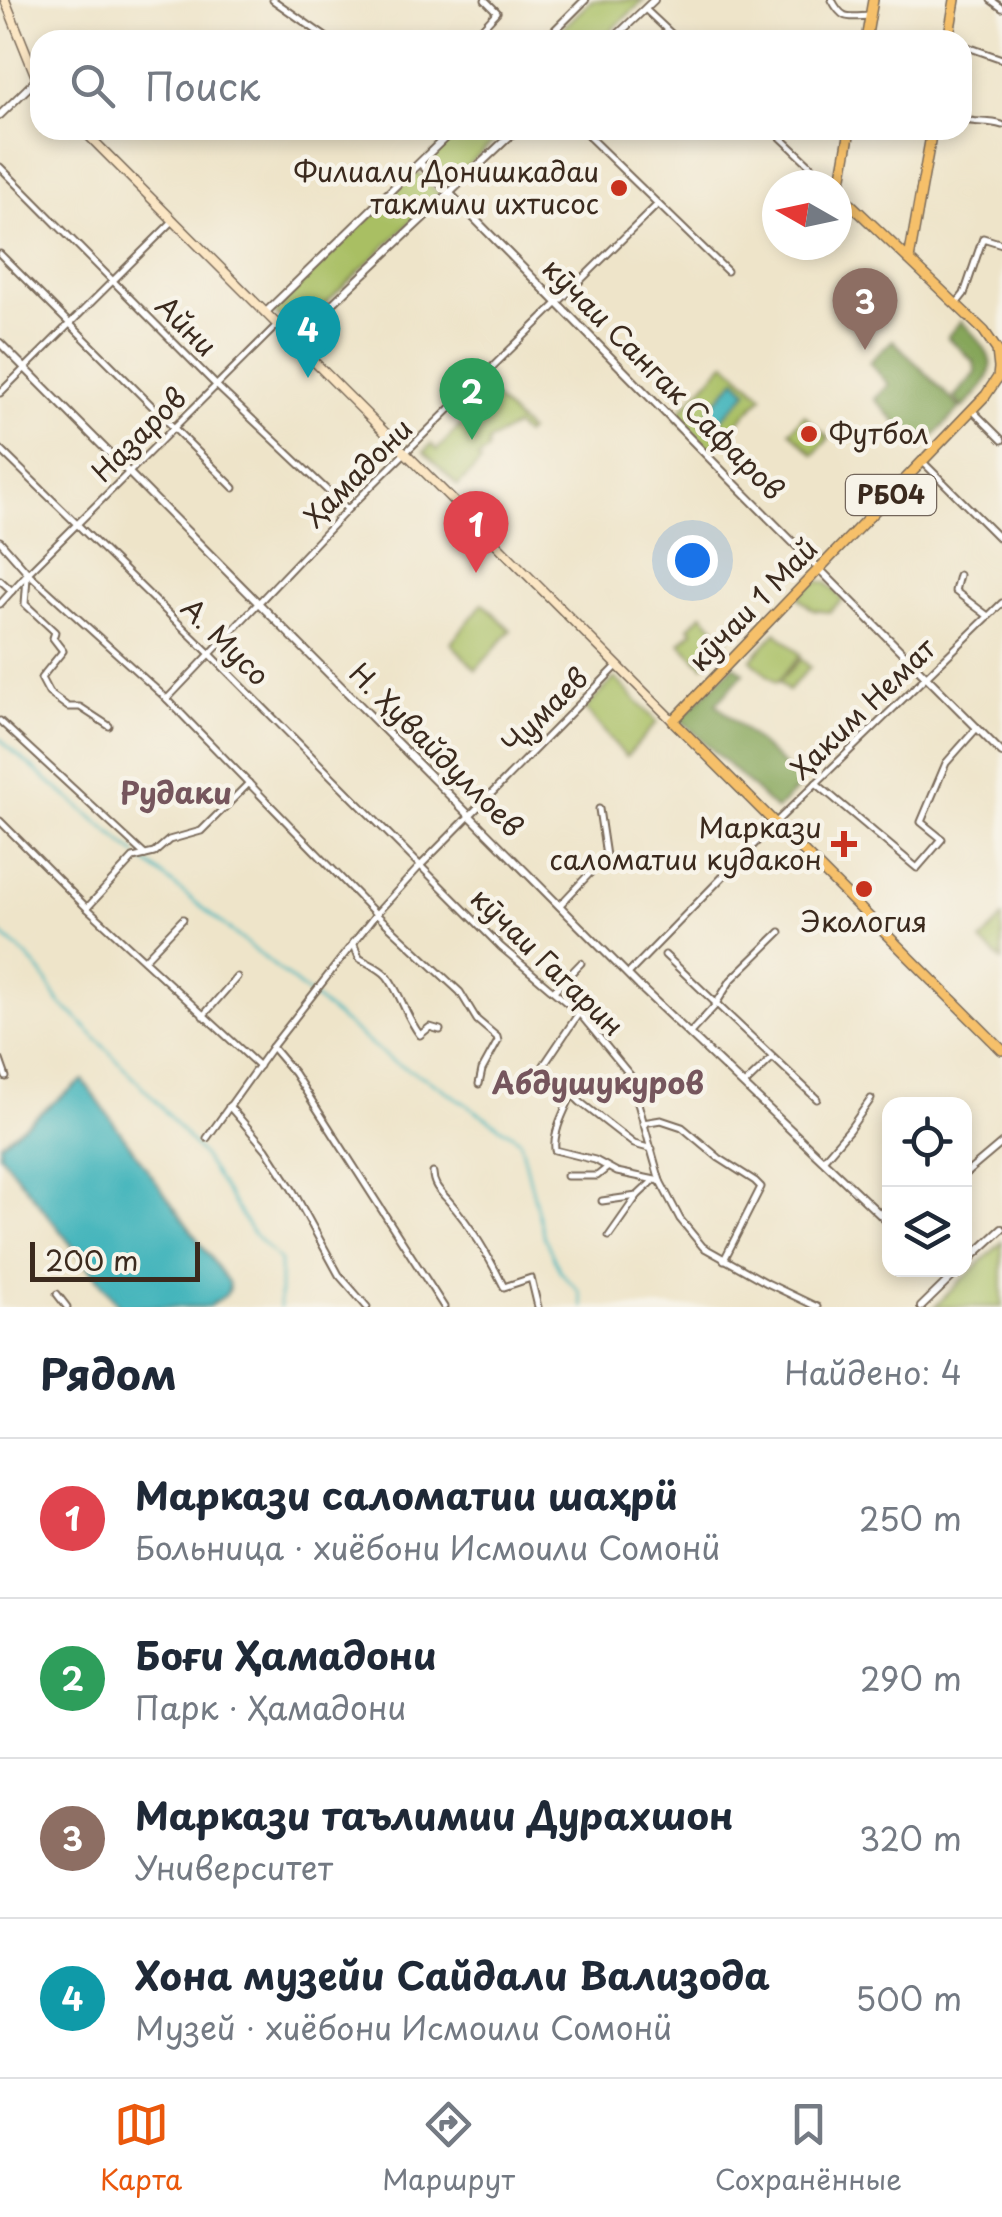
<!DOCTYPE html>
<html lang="ru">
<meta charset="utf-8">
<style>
body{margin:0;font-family:"Playpen Sans",sans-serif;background:#f6f6f7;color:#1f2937}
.controls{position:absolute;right:30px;bottom:30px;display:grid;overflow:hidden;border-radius:20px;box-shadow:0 5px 15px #0003}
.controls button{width:90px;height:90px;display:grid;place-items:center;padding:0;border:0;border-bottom:2px solid #e0e1e3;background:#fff;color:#1f2937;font:50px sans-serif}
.compass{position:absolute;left:762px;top:170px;width:90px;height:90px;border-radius:50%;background:#fff;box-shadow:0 5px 15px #0003;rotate:279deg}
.scale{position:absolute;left:30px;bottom:25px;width:170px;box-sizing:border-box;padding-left:10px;border:5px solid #3b2a1e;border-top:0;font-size:28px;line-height:35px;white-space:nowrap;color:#3b2a1e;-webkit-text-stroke:8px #f7f3e8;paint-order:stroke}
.you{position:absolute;left:692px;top:560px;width:35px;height:35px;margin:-25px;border:8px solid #fff;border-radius:50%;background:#1a73e8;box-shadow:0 0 0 15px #1a73e833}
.badge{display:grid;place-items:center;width:65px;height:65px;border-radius:50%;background:#ea580c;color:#fff;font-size:32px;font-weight:700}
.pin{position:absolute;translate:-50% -82px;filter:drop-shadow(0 2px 5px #0008)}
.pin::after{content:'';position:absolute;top:52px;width:35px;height:30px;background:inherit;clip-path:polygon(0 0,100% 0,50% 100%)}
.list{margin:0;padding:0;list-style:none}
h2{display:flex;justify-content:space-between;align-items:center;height:130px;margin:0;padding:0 40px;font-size:42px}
h2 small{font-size:32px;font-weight:400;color:#747a83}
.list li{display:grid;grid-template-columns:65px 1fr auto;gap:30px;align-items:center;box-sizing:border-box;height:160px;padding:0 40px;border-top:2px solid #e0e1e3}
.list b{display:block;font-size:38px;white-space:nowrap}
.list p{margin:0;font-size:32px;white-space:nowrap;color:#747a83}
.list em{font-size:32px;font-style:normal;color:#747a83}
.icon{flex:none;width:55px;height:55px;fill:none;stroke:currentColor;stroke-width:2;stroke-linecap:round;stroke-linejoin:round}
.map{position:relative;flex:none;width:1002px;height:1307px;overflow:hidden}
.search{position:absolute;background:#fff;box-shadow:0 5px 15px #0003;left:30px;right:30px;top:30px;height:110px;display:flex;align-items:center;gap:25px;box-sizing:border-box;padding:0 35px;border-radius:30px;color:#747a83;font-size:38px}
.sheet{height:770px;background:#fff}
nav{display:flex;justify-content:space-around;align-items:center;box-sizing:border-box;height:140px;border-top:2px solid #e0e1e3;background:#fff;font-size:28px;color:#747a83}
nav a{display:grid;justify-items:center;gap:5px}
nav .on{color:#ea580c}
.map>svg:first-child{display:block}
</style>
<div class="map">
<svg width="1002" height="1307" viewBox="0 0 1002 1307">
<rect width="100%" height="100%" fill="#f7f3e8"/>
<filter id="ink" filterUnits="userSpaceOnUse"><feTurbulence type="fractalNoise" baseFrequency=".01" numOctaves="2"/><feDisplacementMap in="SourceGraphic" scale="20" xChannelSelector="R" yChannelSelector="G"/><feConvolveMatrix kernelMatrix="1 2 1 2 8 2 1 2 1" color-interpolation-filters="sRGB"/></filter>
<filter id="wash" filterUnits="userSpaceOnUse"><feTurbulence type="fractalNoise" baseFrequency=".0048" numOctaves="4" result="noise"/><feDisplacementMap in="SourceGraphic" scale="40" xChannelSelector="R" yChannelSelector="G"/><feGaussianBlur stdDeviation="2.25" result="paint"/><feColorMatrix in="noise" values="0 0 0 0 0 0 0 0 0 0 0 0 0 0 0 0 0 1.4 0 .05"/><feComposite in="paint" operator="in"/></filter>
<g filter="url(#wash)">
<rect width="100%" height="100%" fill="#eee4c9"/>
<!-- green -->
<g fill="#a9bf64" stroke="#727441" stroke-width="2.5">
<path d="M592,0H644L601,40H550Z"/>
<path d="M458,130H506L448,184L426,161Z"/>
<path d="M416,171L440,194L295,333L273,311Z"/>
<path d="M726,362L763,396L710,451L675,417Z"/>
<path d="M486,390L528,431L524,435L515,426L488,442L487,452L478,458L481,462L458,486L424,452L431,444L437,450L471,415H480L481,396Z"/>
<path d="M804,415L829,438L814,455L790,431Z"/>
<path d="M819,581L827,583L843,600L829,612L813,610L798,597L812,583Z"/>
<path d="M483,603L511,630L476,670L451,643Z"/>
<path d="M702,614L728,640L703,666L680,643L693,631L689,627Z"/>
<path d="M776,632L801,655L776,683L751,660Z"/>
<path d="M801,659L810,667L788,691L779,682Z"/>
<path d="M615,678L657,722L626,757L585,709Z"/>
<path d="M1002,918V961L981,942Z"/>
<path d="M1002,1242V1307H934Z"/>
</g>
<!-- forest -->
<g fill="#86a65a" stroke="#60683c" stroke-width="2.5">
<path d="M961,321C998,359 1002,370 963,408L954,397L976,373L974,362L947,337Z"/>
<path d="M893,340L960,408L921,450L875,399L889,385L869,362Z"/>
<path d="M734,665L744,673L716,704L803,783L776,810L680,719Z"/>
</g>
<!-- water -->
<g fill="#45b5bc" stroke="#40706d" stroke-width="2.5">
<path d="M736,379L748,391L719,422L708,411Z"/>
<path d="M83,1080L228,1282L229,1288L226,1295L208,1307H120L0,1154L1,1143Z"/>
</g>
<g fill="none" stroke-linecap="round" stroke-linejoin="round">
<!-- stream -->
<g stroke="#45b5bc" stroke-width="2.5">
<path d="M0,738L9,748L136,854"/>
<path d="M142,859L392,1061L431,1081L520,1140L544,1237L560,1271L579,1291L583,1307"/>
<path d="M0,933C16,946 31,959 43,975C56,994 53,1000 74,1015L155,1100L202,1155L252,1232L280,1261V1307"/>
</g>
</g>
</g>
<g filter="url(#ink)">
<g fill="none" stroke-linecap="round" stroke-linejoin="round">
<defs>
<g id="minor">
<path d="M273,0L330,40"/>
<path d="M832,0C843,21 848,17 870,16"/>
<path d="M991,0L1002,8"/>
<path d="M645,9L678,40"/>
<path d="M471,40L497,12L485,0"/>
<path d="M962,45L1002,59"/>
<path d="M962,119C976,124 988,120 1002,125"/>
<path d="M582,130L727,271"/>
<path d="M773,130L831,185"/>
<path d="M0,167L217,386L347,509"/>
<path d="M0,254L234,488"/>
<path d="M956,304L964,294L983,238L1002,244"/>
<path d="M0,393L174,220"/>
<path d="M972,410L1002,440"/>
<path d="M0,449L210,654L501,947L579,1013L630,1075L660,1181L680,1219L703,1247L767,1283L817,1307"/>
<path d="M923,462L1002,541"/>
<path d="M0,541L28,573L167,699L376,914L460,992L477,1020L497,1037L498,1041L482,1070L479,1084"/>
<path d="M959,575L955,591L988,616"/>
<path d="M27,577L25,604L55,632L53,638L63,651L41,678L49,693L68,707H80L109,726"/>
<path d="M0,580L12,591"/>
<path d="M0,604L28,573L277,325"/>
<path d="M167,699L348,509L658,204"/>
<path d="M0,721L145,855"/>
<path d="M816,783L917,868L942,839L921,822L946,763L977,728"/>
<path d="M0,821L87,908L259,1066"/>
<path d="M559,906L606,856L599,809"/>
<path d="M87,908L133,858L154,853L169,840L201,831L249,783"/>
<path d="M353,942L359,958C368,964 379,967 387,976C401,994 406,1017 420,1035L430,1027L440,1030"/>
<path d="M665,955L817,1099"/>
<path d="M144,960L183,919"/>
<path d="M628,974L775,823L1002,603"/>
<path d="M554,991L581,963"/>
<path d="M203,1016L237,977"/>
<path d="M690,1033L714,1007L731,980L780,932"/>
<path d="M272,1047L294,1073L444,1307"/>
<path d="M0,1060L6,1077"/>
<path d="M544,1065L579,1013"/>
<path d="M576,1077L572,1094L580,1102L634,1144L652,1149"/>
<path d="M744,1085L772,1058"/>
<path d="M572,1094C564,1112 553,1131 555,1150L595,1160L617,1172L660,1181"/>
<path d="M229,1106L266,1149L292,1189L339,1275L367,1307"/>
<path d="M643,1123L661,1120L682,1127L719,1158L755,1181L761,1187L724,1260"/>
<path d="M207,1138L272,1047L376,914L421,865L617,666"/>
<path d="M823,1160L849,1130L871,1099"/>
<path d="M433,1173C433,1185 440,1191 448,1200C472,1227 488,1255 504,1287L531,1278L538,1307"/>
<path d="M964,1175L1002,1143"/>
<path d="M567,1176H597L607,1168"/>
<path d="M602,1201L637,1196"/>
<path d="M881,1215L890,1205"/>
<path d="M609,1236L637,1196L653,1181"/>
<path d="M57,1294L67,1307"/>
</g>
<g id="tertiary">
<path d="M545,40L585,0"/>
<path d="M612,40L654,0"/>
<path d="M0,115L37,79"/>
<path d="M420,163L730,479L1002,753"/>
<path d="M265,313L453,130"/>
<path d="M293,341L516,130"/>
<path d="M0,343L639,986L890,1224"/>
<path d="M964,1264L1002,1229"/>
<path d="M937,1270L948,1280"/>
<path d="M921,1307L959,1270"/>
</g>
<g id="secondary">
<path d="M5,0L40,87"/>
<path d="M83,130L673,721"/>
</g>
<g id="primary">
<path d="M866,40L873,0"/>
<path d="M948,40L955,0"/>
<path d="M850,130L839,193L984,331L997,350L999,368L998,377L986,395L673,721L1002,1050"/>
<path d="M909,259L932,130"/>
</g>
</defs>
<!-- minor casing -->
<use href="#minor" stroke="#7a6b5a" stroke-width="9"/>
<!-- tertiary casing -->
<use href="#tertiary" stroke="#7a6b5a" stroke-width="10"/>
<!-- secondary casing -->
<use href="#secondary" stroke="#7a6b5a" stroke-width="11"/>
<!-- primary casing -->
<use href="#primary" stroke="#7a6b5a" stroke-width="12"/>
<!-- minor -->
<use href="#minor" stroke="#fff" stroke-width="5"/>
<!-- tertiary -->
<use href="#tertiary" stroke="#fff" stroke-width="6"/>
<!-- secondary -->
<use href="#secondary" stroke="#fbe6c4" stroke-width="8"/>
<!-- primary -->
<use href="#primary" stroke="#f6c06b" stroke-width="9"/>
</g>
</g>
<!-- markers -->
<g fill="#c8321e" stroke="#f7f3e8" stroke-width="4">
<circle cx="619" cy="188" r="10"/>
<circle cx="809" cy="434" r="10"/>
<path d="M839 829h10v10h10v10h-10v10h-10v-10h-10v-10h10z"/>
<circle cx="864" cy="889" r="10"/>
</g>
<g text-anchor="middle" stroke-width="9" stroke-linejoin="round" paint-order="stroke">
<!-- shield labels -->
<rect fill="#f7f3e8" stroke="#73665b" stroke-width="2.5" x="846" y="475" width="90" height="40" rx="8"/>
<g font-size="25" font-weight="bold" fill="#3b2a1e">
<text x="891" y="504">РБ04</text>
</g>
<!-- poi labels -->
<g font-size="28" fill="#3b2a1e" stroke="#f7f3e8" text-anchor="end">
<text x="599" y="182">Филиали Донишкадаи<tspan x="599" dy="32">такмили ихтисос</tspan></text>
<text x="829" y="444" text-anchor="start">Футбол</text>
<text x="822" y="838">Маркази<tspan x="822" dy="32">саломатии кудакон</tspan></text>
<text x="864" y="932" text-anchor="middle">Экология</text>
</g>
<!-- street labels -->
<g font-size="28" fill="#3b2a1e" stroke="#f7f3e8">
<text transform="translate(186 326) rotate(45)" y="10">Айни</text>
<text transform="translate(663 379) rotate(45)" y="10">кӯчаи Сангак Сафаров</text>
<text transform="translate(139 435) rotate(-45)" y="10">Назаров</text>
<text transform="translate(358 473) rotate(-45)" y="10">Ҳамадони</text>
<text transform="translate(753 605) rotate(-46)" y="10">кӯчаи 1 Май</text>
<text transform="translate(225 642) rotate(45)" y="10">А. Мусо</text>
<text transform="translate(863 709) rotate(-44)" y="10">Ҳаким Немат</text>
<text transform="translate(545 711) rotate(-45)" y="10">Ҷумаев</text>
<text transform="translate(436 750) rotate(45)" y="10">Н. Ҳувайдуллоев</text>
<text transform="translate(547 962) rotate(44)" y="10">кӯчаи Гагарин</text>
</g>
<!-- neighbourhood labels -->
<g font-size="30" font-weight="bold" fill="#76565d" stroke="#f7f3e8">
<text x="176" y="804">Рудаки</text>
<text x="598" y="1094">Абдушукуров</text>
</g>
</g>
</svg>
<div class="controls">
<button><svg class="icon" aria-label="locate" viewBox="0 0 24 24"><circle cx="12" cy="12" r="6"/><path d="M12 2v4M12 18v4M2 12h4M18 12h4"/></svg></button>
<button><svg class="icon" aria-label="layers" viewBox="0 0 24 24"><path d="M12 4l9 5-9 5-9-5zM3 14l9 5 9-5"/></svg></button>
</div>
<svg class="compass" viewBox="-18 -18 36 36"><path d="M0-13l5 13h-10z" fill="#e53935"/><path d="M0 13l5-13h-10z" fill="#747a83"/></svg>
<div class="scale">200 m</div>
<div class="you"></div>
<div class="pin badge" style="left:476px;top:573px;background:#e0444e">1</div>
<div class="pin badge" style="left:472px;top:440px;background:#2e9e5b">2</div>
<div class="pin badge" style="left:865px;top:350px;background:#8d6e63">3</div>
<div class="pin badge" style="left:308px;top:378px;background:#0f9aa8">4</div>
<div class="search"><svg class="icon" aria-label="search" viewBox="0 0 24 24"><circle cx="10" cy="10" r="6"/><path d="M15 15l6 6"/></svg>Поиск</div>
</div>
<section class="sheet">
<h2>Рядом<small>Найдено: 4</small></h2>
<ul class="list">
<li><span class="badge" style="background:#e0444e">1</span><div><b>Маркази саломатии шаҳрӣ</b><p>Больница · хиёбони Исмоили Сомонӣ</p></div><em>250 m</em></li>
<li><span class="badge" style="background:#2e9e5b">2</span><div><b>Боғи Ҳамадони</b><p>Парк · Ҳамадони</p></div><em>290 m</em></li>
<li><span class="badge" style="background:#8d6e63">3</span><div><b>Маркази таълимии Дурахшон</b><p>Университет</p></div><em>320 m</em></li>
<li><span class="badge" style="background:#0f9aa8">4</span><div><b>Хона музейи Сайдали Вализода</b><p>Музей · хиёбони Исмоили Сомонӣ</p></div><em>500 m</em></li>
</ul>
</section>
<nav>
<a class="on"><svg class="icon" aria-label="map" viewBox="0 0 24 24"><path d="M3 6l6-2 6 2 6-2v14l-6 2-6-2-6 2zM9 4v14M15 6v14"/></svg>Карта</a>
<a><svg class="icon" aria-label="directions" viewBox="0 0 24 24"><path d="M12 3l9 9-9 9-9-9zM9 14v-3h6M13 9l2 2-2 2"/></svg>Маршрут</a>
<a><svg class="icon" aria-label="saved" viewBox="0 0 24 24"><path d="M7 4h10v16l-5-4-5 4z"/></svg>Сохранённые</a>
</nav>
